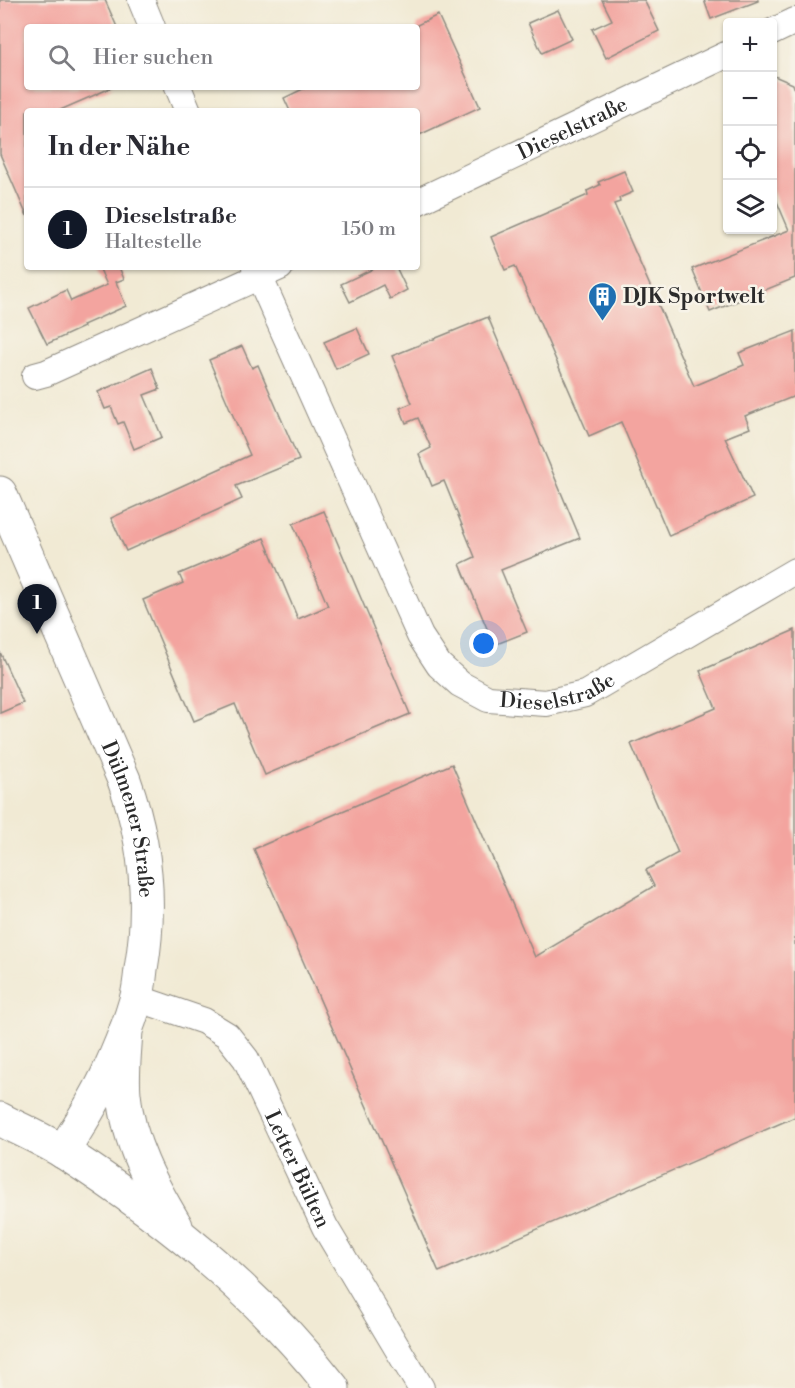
<!DOCTYPE html>
<html lang="de">
<meta charset="utf-8">
<style>
body{margin:0;font-family:"Libre Bodoni",serif;background:#f2f2f3;color:#2b2b33}
.controls{position:absolute;right:18px;top:18px;display:grid;overflow:hidden;border-radius:6px;box-shadow:0 2px 4px #0004}
.controls button{width:54px;height:54px;display:grid;place-items:center;padding:0;border:0;border-bottom:2px solid #e1e1e2;background:#fff;color:#2b2b33;font:30px sans-serif}
.you{position:absolute;left:484px;top:644px;width:21px;height:21px;margin:-15px;border:4px solid #fff;border-radius:50%;background:#1a73e8;box-shadow:0 0 0 9px #1a73e833}
.badge{display:grid;place-items:center;width:39px;height:39px;border-radius:50%;background:#111827;color:#fff;font-size:20px;font-weight:700}
.pin{position:absolute;translate:-50% -50px;filter:drop-shadow(0 2px 3px #0008)}
.pin::after{content:'';position:absolute;top:32px;width:21px;height:18px;background:inherit;clip-path:polygon(0 0,100% 0,50% 100%)}
.list{margin:0;padding:0;list-style:none}
h2{display:flex;justify-content:space-between;align-items:center;height:78px;margin:0;padding:0 24px;font-size:26px}
h2 small{font-size:20px;font-weight:400;color:#7c7c81}
.list li{display:grid;grid-template-columns:39px 1fr auto;gap:18px;align-items:center;box-sizing:border-box;height:84px;padding:0 24px;border-top:2px solid #e1e1e2}
.list b{display:block;font-size:22px;white-space:nowrap}
.list p{margin:0;font-size:20px;white-space:nowrap;color:#7c7c81}
.list em{font-size:20px;font-style:normal;color:#7c7c81}
.icon{flex:none;width:33px;height:33px;fill:none;stroke:currentColor;stroke-width:2;stroke-linecap:round;stroke-linejoin:round}
.map{position:relative;flex:none;width:795px;height:1388px;overflow:hidden}
.search{position:absolute;background:#fff;box-shadow:0 2px 4px #0004;left:24px;top:24px;width:396px;height:66px;display:flex;align-items:center;gap:15px;box-sizing:border-box;padding:0 21px;border-radius:6px;color:#7c7c81;font-size:22px}
.panel{position:absolute;background:#fff;box-shadow:0 2px 4px #0004;left:24px;top:108px;width:396px;height:162px;border-radius:6px}
.map>svg:first-child{display:block}
</style>
<div class="map">
<svg width="795" height="1388" viewBox="0 0 795 1388">
<rect width="100%" height="100%" fill="#f7f3e8"/>
<filter id="ink" filterUnits="userSpaceOnUse"><feTurbulence type="fractalNoise" baseFrequency=".0167" numOctaves="2"/><feDisplacementMap in="SourceGraphic" scale="12" xChannelSelector="R" yChannelSelector="G"/><feConvolveMatrix kernelMatrix="1 2 1 2 8 2 1 2 1" color-interpolation-filters="sRGB"/></filter>
<filter id="wash" filterUnits="userSpaceOnUse"><feTurbulence type="fractalNoise" baseFrequency=".008" numOctaves="4" result="noise"/><feDisplacementMap in="SourceGraphic" scale="24" xChannelSelector="R" yChannelSelector="G"/><feGaussianBlur stdDeviation="1.35" result="paint"/><feColorMatrix in="noise" values="0 0 0 0 0 0 0 0 0 0 0 0 0 0 0 0 0 1.4 0 .05"/><feComposite in="paint" operator="in"/></filter>
<g filter="url(#wash)">
<rect width="100%" height="100%" fill="#f1ead4"/>
<g id="blocks">
<!-- building -->
<g fill="#f3a49f">
<path d="M0,0H105L117,27H27V87H113L58,111H27V216L0,154Z"/>
<path d="M602,0H644L659,31L606,58L592,29L612,20Z"/>
<path d="M704,0H758V1L711,19Z"/>
<path d="M558,10L572,39L542,53L528,23Z"/>
<path d="M438,15L480,107L417,136V111H290L284,98L307,87H417V25Z"/>
<path d="M772,75L793,84L795,90V278L710,312L692,269L789,230L772,190Z"/>
<path d="M624,171L633,192L619,198L620,202L614,204L694,386L744,365L739,353L795,331V396L745,416L750,428L725,438L753,498L669,536L621,422L589,436L515,266L505,270L491,237L588,195L587,191L600,185L598,182Z"/>
<path d="M99,267H119L124,279L116,282L126,306L83,325L84,327L47,344L29,308L66,290L71,301L107,285Z"/>
<path d="M377,267H396L407,290L390,299L383,285L350,302L341,284Z"/>
<path d="M488,317L580,538L501,570L527,632L494,645L460,564L475,557L444,481L432,486L419,454L431,448L418,418L406,423L400,408L412,403L392,356Z"/>
<path d="M357,328L369,354L336,369L324,342Z"/>
<path d="M242,346L252,368L258,365L299,460L236,486L242,499L126,551L111,518L250,455L209,360Z"/>
<path d="M152,368L160,389L144,395L162,437L134,449L123,422L118,424L111,407L105,409L98,392Z"/>
<path d="M324,511L410,714L265,775L235,704L194,721L143,600L183,583L179,574L264,538L298,619L328,606L293,524Z"/>
<path d="M795,630V1117L439,1272L254,849L452,764L535,957L654,886L646,870L678,853L631,744L716,708L700,671Z"/>
<path d="M0,652L23,703L0,713Z"/>
</g>
</g>
</g>
<g filter="url(#ink)">
<use href="#blocks" fill-opacity="0" stroke="#8e8a80" stroke-width="1.5"/>
<g fill="none" stroke-linecap="round" stroke-linejoin="round">
<defs>
<g id="street">
<path d="M141,0L152,27"/>
<path d="M772,32L795,21"/>
<path d="M178,87L188,111"/>
<path id="s1" d="M417,202L728,54"/>
<path id="s2" d="M255,267L420,636L439,665L460,684L488,699L546,703L585,694L795,571"/>
<path d="M35,376L46,373L280,267"/>
<path id="s3" d="M137,998L204,1021L227,1035L246,1059L325,1227L421,1388"/>
</g>
<g id="secondary">
<path id="s4" d="M0,493L124,780C146,841 152,905 141,969C140,979 139,990 136,1000C129,1025 119,1049 108,1073C96,1100 78,1126 63,1152"/>
</g>
<g id="primary">
<path d="M126,1030C125,1051 122,1073 124,1094C128,1142 152,1186 176,1226"/>
<path d="M0,1119C21,1130 44,1140 65,1153C165,1217 260,1294 333,1388"/>
</g>
</defs>
<!-- street casing -->
<use href="#street" stroke="#8e8a80" stroke-width="28"/>
<!-- secondary casing -->
<use href="#secondary" stroke="#8e8a80" stroke-width="35"/>
<!-- primary casing -->
<use href="#primary" stroke="#8e8a80" stroke-width="35"/>
<!-- street -->
<use href="#street" stroke="#fff" stroke-width="26"/>
<!-- secondary -->
<use href="#secondary" stroke="#fff" stroke-width="33"/>
<!-- primary -->
<use href="#primary" stroke="#fff" stroke-width="33"/>
</g>
</g>
<!-- icons -->
<defs>
<symbol id="building-pin" viewBox="-11 -11 22 30"><path d="M0 17L-7.5 6A9.5 9.5 0 1 1 7.5 6Z" fill="#1f6fb2" stroke="#f7f3e8"/><path d="M-4-6H4V6H1V3H-1V6H-4ZM-2.5-4.3h1.7v1.8h-1.7ZM.8-4.3h1.7v1.8H.8ZM-2.5-1h1.7V.8h-1.7ZM.8-1h1.7V.8H.8Z" fill="#fff"/></symbol>
</defs>
<g fill-rule="evenodd">
<use href="#building-pin" x="586" y="280" width="33" height="45"/>
</g>
<g text-anchor="middle" stroke-width="5" stroke-linejoin="round" paint-order="stroke">
<!-- street labels -->
<g font-size="21" fill="#2b2b2b" stroke="#f7f3e8">
<text dy="7" stroke="none"><textPath href="#s1" startOffset="172">Dieselstraße</textPath></text>
<text dy="7" stroke="none"><textPath href="#s2" startOffset="570">Dieselstraße</textPath></text>
<text dy="7" stroke="none"><textPath href="#s4" startOffset="352">Dülmener Straße</textPath></text>
<text dy="7" stroke="none"><textPath href="#s3" startOffset="250">Letter Bülten</textPath></text>
</g>
<!-- poi labels -->
<g font-size="21" font-weight="bold" fill="#2b2b2b" stroke="#f7f3e8" text-anchor="start">
<text x="623" y="303">DJK Sportwelt</text>
</g>
</g>
</svg>
<div class="controls">
<button>+</button>
<button>−</button>
<button><svg class="icon" aria-label="locate" viewBox="0 0 24 24"><circle cx="12" cy="12" r="6"/><path d="M12 2v4M12 18v4M2 12h4M18 12h4"/></svg></button>
<button><svg class="icon" aria-label="layers" viewBox="0 0 24 24"><path d="M12 4l9 5-9 5-9-5zM3 14l9 5 9-5"/></svg></button>
</div>
<div class="you"></div>
<div class="pin badge" style="left:37px;top:634px">1</div>
<div class="search"><svg class="icon" aria-label="search" viewBox="0 0 24 24"><circle cx="10" cy="10" r="6"/><path d="M15 15l6 6"/></svg>Hier suchen</div>
<section class="panel">
<h2>In der Nähe<small></small></h2>
<ul class="list">
<li><span class="badge">1</span><div><b>Dieselstraße</b><p>Haltestelle</p></div><em>150 m</em></li>
</ul>
</section>
</div>
